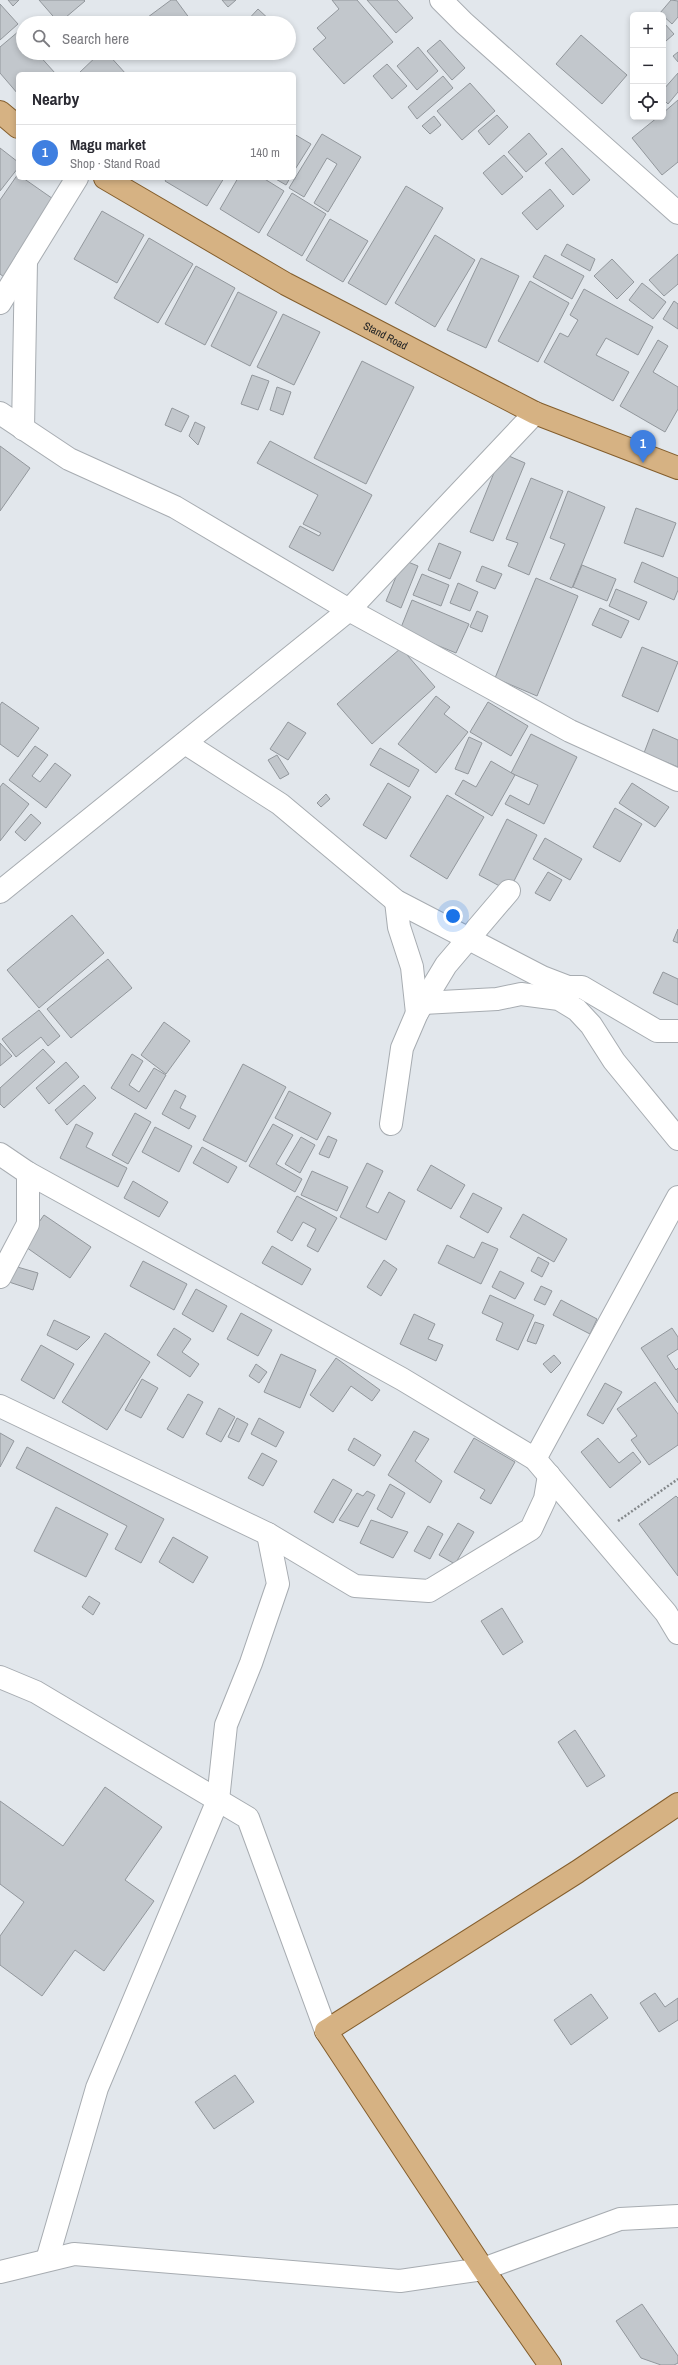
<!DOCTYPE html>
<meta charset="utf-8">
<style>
body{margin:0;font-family:"Archivo Narrow",sans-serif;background:#f2f2f3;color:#2b2b33}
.controls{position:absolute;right:12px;top:12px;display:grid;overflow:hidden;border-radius:6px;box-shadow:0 2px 6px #0003}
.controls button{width:36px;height:36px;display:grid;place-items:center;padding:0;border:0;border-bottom:1px solid #e1e1e2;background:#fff;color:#2b2b33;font:20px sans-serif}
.you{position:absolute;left:453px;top:916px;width:14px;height:14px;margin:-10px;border:3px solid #fff;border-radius:50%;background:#1a73e8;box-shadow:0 0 0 6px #1a73e833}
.badge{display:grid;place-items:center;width:26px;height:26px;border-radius:50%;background:#d93025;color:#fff;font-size:13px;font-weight:700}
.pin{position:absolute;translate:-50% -33px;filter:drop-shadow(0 1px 2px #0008)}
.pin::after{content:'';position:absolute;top:21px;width:14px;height:12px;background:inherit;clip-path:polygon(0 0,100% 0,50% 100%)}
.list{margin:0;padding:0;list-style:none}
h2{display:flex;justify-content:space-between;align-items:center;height:52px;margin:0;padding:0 16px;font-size:17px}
h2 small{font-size:13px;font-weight:400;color:#7c7c81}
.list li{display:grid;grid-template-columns:26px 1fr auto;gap:12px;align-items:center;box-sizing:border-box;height:56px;padding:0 16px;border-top:1px solid #e1e1e2}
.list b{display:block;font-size:15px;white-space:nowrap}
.list p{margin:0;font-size:13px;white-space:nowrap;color:#7c7c81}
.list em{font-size:13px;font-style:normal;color:#7c7c81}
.icon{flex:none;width:22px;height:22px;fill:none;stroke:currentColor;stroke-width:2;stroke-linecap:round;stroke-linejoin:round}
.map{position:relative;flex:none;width:678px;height:2365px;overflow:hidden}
.search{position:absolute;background:#fff;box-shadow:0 2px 6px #0003;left:16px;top:16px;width:280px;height:44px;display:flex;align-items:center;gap:10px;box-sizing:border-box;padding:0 14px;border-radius:22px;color:#7c7c81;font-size:15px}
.panel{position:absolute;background:#fff;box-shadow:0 2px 6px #0003;left:16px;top:72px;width:280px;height:108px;border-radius:6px}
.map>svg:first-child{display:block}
</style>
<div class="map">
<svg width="678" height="2365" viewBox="0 0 678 2365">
<rect width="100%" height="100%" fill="#e2e7ec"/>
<!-- building -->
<g fill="#c2c7cc" stroke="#92979c">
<path d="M8,0H19L13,6Z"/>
<path d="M39,0H84L85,1L59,23Z"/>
<path d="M171,0H176L190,19L185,23H146L144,20Z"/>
<path d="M222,0H236L228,7Z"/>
<path d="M332,0H357L393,42L344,84L313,49L326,38L317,28L339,9Z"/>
<path d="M367,0H397L413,18L396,33Z"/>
<path d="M671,0L678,1V17L672,24L660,13Z"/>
<path d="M0,4L18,24L0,40Z"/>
<path d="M258,9L273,23H245Z"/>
<path d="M664,23L674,34L666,41L663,37Z"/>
<path d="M19,31L23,37V53H37L55,73L18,74V94L0,73V47Z"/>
<path d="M581,35L627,75L602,104L556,64Z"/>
<path d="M440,40L465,68L452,80L427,51Z"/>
<path d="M418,47L438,71L417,90L397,66Z"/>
<path d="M678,52V62L673,56Z"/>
<path d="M100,53H107L126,74H80L79,73Z"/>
<path d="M387,64L407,86L392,99L373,76Z"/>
<path d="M678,73V92L668,104L663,99V90Z"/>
<path d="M443,76L453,88L417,119L408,107Z"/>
<path d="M470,83L495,111L462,140L437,111Z"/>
<path d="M678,100V162L662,175L632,138L658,117H663V113Z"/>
<path d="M497,115L508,127L489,145L478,131Z"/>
<path d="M434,116L441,125L430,134L422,126Z"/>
<path d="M529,133L547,154L526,172L508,152Z"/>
<path d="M294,134L311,144L294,171Z"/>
<path d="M322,134L361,157L328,212L314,203L337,164L327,158L304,197L289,188Z"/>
<path d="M0,148L18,162V168L0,191Z"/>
<path d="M562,148L590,180L573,195L545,163Z"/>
<path d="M504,155L523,177L502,195L483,173Z"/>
<path d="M18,174V178H23L56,201L4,277L0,274V200Z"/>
<path d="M167,178H224L207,206L165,181Z"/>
<path d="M238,178H263L284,191L259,233L220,209Z"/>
<path d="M274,178H290L286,185Z"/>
<path d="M406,186L443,208L386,305L348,283Z"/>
<path d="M550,189L564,206L537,230L522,213Z"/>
<path d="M292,193L326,214L302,256L267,235Z"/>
<path d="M102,211L144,235L117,283L74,259Z"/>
<path d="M330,219L368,241L343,282L306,260Z"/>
<path d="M435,235L475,260L435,327L395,303Z"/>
<path d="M149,238L193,264L158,323L114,298Z"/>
<path d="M567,244L595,259L590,271L561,255Z"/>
<path d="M678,254V284L664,296L649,280Z"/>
<path d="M545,255L584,276L572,299L533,277Z"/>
<path d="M481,258L519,276L486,348L447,330Z"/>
<path d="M612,259L634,282L617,299L594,276Z"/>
<path d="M196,266L235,288L205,345L165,324Z"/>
<path d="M530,281L569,303L538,362L498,341Z"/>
<path d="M642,283L666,302L653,319L629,300Z"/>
<path d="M584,289L653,327L638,355L606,338L596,355L629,372L613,401L544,362L560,333L568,337L578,320L570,315Z"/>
<path d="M238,292L277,312L250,366L211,346Z"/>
<path d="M674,301L678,304V329L663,319Z"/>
<path d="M283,314L320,332L294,385L257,367Z"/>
<path d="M658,340L668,346L653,372L678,387V409L665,432L620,406Z"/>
<path d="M362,361L414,387L366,484L314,458Z"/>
<path d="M252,375L269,381L258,410L241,404Z"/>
<path d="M277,387L291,392L283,415L270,410Z"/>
<path d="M172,408L189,416L181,432L165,425Z"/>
<path d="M195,422L205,427L198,445L189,436Z"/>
<path d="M270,441L372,495L333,571L289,547L300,526L319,536L321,533L303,524L318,495L257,463Z"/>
<path d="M0,446L30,468L0,511Z"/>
<path d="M502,453L525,463L493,541L470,532Z"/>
<path d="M531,478L563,491L529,575L508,566L518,543L506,539Z"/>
<path d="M568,491L605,507L572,588L550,579L565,544L550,538Z"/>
<path d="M636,508L676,523L663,557L624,543Z"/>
<path d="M439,543L461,552L450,579L428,570Z"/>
<path d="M403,560L418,566L401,608L386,601Z"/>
<path d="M642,562L678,578V590L674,600L634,582Z"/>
<path d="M582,565L616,579L607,601L573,587Z"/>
<path d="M482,566L502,574L495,589L476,581Z"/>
<path d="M422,574L449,585L441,606L413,595Z"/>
<path d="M536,578L578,596L537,696L495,678Z"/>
<path d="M458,583L478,592L470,611L450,603Z"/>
<path d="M616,589L647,602L639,620L609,606Z"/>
<path d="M412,600L469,624L456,653L400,630Z"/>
<path d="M600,608L629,621L621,638L592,625Z"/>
<path d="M477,611L488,616L482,632L470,627Z"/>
<path d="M642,647L678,662L658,712L622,696Z"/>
<path d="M401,648L435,687L372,744L337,704Z"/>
<path d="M436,696L450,707L444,714L468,732L436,773L398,744Z"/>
<path d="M2,702L39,728L18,757L0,744V705Z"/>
<path d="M488,702L528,726L511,756L470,732Z"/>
<path d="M288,722L306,733L288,760L270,749Z"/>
<path d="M653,729L678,740V767L644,753Z"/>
<path d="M531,734L577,757L544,824L505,804L510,795L529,805L538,785L511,773Z"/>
<path d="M469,737L482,743L468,774L455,769Z"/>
<path d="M35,746L48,755L32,776L40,782L55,763L71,775L46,808L9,780Z"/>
<path d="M380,748L419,770L409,787L370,765Z"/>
<path d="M277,755L289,774L280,779L268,760Z"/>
<path d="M491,761L515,775L492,816L455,794L463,780L476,787Z"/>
<path d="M3,783L29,804L0,841V787Z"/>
<path d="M388,783L411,797L386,839L363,825Z"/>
<path d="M632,783L669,807L655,827L619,803Z"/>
<path d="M326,794L330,799L321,807L317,803Z"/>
<path d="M447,795L484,817L447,879L410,856Z"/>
<path d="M615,808L642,824L620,862L593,847Z"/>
<path d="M31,814L41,823L25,841L15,832Z"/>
<path d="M507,819L537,835L509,891L479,875Z"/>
<path d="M545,838L582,859L570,880L533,859Z"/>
<path d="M548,872L562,880L550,901L535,893Z"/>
<path d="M72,915L104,953L39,1008L7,970Z"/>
<path d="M678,929V943L673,941Z"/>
<path d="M108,959L132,988L71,1038L47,1009Z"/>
<path d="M663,972L678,979V1005L653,993Z"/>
<path d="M39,1010L60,1036L48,1046L41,1037L16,1057L2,1039Z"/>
<path d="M164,1022L190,1041L166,1074L141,1055Z"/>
<path d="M0,1043L12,1056L0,1066Z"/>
<path d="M43,1049L55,1062L4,1108L0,1104V1088Z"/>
<path d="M132,1054L143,1061L129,1085L139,1092L154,1068L166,1075L146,1109L111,1088Z"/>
<path d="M66,1062L79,1077L49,1104L36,1088Z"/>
<path d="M243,1064L286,1087L246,1162L203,1140Z"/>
<path d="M84,1085L96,1098L67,1125L55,1110Z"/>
<path d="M175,1090L186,1096L180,1108L196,1116L189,1129L162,1114Z"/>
<path d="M289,1091L331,1113L317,1140L275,1118Z"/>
<path d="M135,1113L151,1122L128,1164L112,1155Z"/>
<path d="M76,1124L93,1133L86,1147L127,1168L118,1187L60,1158Z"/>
<path d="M273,1124L293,1135L276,1164L302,1179L295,1192L249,1166Z"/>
<path d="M155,1127L192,1146L179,1172L142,1152Z"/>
<path d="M328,1136L337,1140L329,1158L319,1154Z"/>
<path d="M301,1137L315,1145L300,1173L285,1164Z"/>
<path d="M202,1147L237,1167L228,1183L193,1163Z"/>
<path d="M367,1163L383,1171L366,1207L378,1213L389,1192L405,1201L386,1240L340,1217Z"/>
<path d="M431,1165L465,1185L451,1209L417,1190Z"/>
<path d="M312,1171L348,1187L337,1211L301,1195Z"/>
<path d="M133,1181L168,1202L159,1217L124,1198Z"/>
<path d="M473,1193L502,1208L488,1233L460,1217Z"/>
<path d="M297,1196L337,1218L318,1252L307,1246L316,1229L303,1222L292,1241L277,1232Z"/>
<path d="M523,1214L567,1239L554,1262L510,1237Z"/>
<path d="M44,1215L91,1247L70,1278L23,1245Z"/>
<path d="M482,1242L498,1249L481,1284L438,1263L447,1245L474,1258Z"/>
<path d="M272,1246L311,1269L302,1285L262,1263Z"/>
<path d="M538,1257L549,1263L542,1277L531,1271Z"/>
<path d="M384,1260L397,1269L381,1296L367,1287Z"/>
<path d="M143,1261L187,1284L174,1310L130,1286Z"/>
<path d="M14,1266L38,1273L33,1290L3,1280Z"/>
<path d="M500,1271L524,1283L515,1299L492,1287Z"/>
<path d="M541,1286L552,1291L545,1305L534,1300Z"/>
<path d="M196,1289L227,1306L213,1332L182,1314Z"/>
<path d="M490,1295L534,1315L518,1350L496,1340L503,1323L482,1313Z"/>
<path d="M561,1300L597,1319L590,1334L553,1315Z"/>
<path d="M241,1313L272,1330L258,1356L227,1339Z"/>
<path d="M414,1314L435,1324L428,1339L443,1345L436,1361L400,1344Z"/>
<path d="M54,1320L90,1337L77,1350L47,1335Z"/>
<path d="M535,1322L544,1325L536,1344L527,1341Z"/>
<path d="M174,1328L191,1339L182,1352L199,1364L190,1377L157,1355Z"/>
<path d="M672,1328L678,1337V1349L667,1356L676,1370L678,1368V1403L641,1348Z"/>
<path d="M105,1333L150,1362L107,1430L62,1402Z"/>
<path d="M41,1345L74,1364L54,1399L21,1380Z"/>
<path d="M281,1354L316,1370L300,1408L264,1392Z"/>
<path d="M554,1355L561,1363L551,1373L543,1364Z"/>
<path d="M336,1358L380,1390L372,1401L351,1386L333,1412L310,1395Z"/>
<path d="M256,1364L267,1372L259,1383L249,1376Z"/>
<path d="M142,1379L158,1388L141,1418L125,1410Z"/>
<path d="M655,1382L678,1414V1445L649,1465L631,1440L637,1436L617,1409Z"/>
<path d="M605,1383L622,1392L603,1424L587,1415Z"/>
<path d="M188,1394L203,1402L183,1438L167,1429Z"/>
<path d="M219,1408L235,1417L221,1442L206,1434Z"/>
<path d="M237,1418L248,1424L239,1442L228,1437Z"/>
<path d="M259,1418L284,1432L276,1447L251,1434Z"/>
<path d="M414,1431L429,1439L415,1461L442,1481L430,1503L388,1475Z"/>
<path d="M0,1433L14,1441L0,1467Z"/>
<path d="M354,1438L381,1455L374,1466L348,1450Z"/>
<path d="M474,1438L515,1462L491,1504L480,1498L485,1490L454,1472Z"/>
<path d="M598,1438L619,1463L633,1452L641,1462L610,1488L581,1452Z"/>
<path d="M27,1447L164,1519L141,1563L115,1549L127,1526L16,1468Z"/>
<path d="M262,1453L277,1461L263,1486L248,1478Z"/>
<path d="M333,1479L352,1490L333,1523L314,1512Z"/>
<path d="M390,1484L405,1493L392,1518L377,1509Z"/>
<path d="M367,1491L375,1495L358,1527L339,1520L357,1493L363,1496Z"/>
<path d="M676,1496L678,1498V1576L639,1524Z"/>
<path d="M56,1507L108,1534L86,1577L34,1551Z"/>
<path d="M371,1520L408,1532L393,1558L360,1543Z"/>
<path d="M458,1523L474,1532L455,1564L439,1555Z"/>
<path d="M428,1526L443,1534L430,1559L414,1551Z"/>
<path d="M173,1537L208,1557L193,1583L159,1562Z"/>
<path d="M89,1596L100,1603L93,1615L82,1607Z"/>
<path d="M502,1608L523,1642L503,1655L481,1621Z"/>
<path d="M575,1730L605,1776L587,1787L558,1742Z"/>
<path d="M105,1787L162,1827L125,1880L154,1901L104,1971L75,1950L42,1996L0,1965V1936L24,1902L0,1884V1801L63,1846Z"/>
<path d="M655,1993L665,2007L678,1998V2020L659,2032L640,2003Z"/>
<path d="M591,1994L608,2018L571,2045L554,2020Z"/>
<path d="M235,2075L254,2102L214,2129L195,2102Z"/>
<path d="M642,2304L678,2356V2363L674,2365H661L641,2358L616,2321Z"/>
</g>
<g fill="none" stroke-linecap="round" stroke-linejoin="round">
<defs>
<g id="minor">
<path d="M441,0L464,23L678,213"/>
<path d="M0,303L77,178"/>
<path d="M0,413L69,459L175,507L349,610L570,731L678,780"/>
<path d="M23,429L26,261"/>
<path d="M185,743L280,804L396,901L542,977L568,987H582L657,1031H678"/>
<path d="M0,892L349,610L535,413"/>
<path d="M396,901L399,927L412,967L417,1013"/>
<path d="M423,1003L497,999L521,994L559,999L577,1010L591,1025L614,1061L678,1139"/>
<path d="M391,1124L402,1048L417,1013L446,965L509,891"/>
<path d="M0,1154L28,1173L402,1379L535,1459L666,1613L678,1633"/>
<path d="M0,1277L28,1224V1173"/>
<path d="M0,1406L268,1534L355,1586L429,1591L531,1529L545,1499L549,1475"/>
<path d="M535,1459L678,1197"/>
<path d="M0,1677L36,1692L248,1818L326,2031"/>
<path d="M47,2260L97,2088L218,1800L226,1725L251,1663L278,1584L268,1534"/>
<path d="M0,2272L74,2254L400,2281L483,2269L620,2219L678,2216"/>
</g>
<g id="major">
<path d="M0,112L18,127"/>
<path id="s1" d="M105,178L286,284L535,413L678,468"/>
<path d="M550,2365L483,2269L326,2031L577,1872L678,1804"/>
</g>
</defs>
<!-- minor casing -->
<use href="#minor" stroke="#a7acb1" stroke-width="24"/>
<!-- major casing -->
<use href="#major" stroke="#845e2c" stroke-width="24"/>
<!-- path -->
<path stroke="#84888b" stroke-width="2.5" stroke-dasharray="2 2" stroke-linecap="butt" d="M618,1521L678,1479"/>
<!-- minor -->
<use href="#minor" stroke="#fff" stroke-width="22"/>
<!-- major -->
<use href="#major" stroke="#d6b283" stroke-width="22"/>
</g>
<g text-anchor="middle" stroke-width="3" stroke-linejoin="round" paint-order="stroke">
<!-- street labels -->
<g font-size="11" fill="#202224" stroke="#eff4fa">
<text dy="4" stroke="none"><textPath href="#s1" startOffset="322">Stand Road</textPath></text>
</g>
</g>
</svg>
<div class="controls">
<button>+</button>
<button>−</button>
<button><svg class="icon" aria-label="locate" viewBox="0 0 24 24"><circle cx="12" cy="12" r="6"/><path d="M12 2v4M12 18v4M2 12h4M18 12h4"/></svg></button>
</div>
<div class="you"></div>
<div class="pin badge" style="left:643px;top:463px;background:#3f7fe0">1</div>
<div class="search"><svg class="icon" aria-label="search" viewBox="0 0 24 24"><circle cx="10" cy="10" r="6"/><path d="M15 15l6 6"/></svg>Search here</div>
<section class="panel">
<h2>Nearby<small></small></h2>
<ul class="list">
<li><span class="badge" style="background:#3f7fe0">1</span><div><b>Magu market</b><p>Shop · Stand Road</p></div><em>140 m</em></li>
</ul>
</section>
</div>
